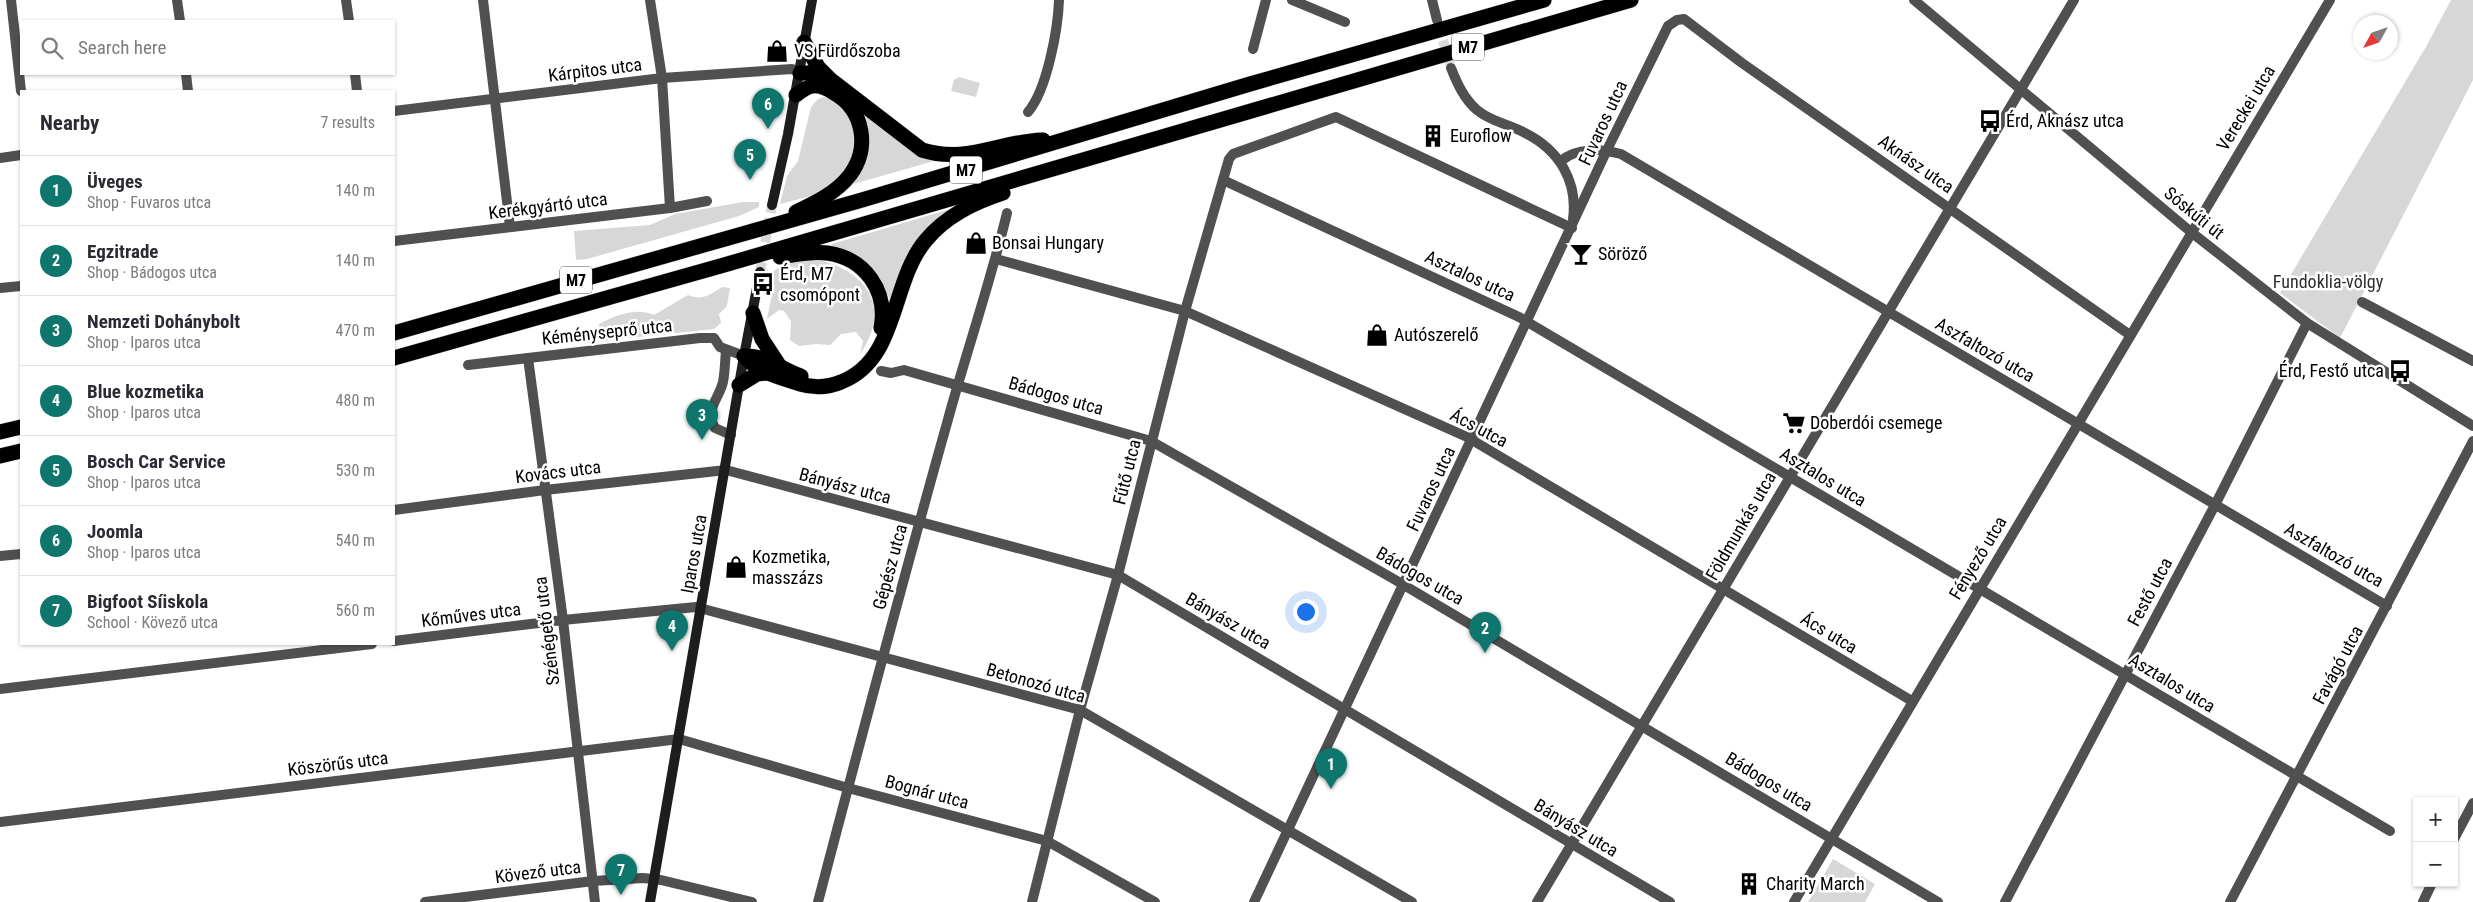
<!DOCTYPE html>
<meta charset="utf-8">
<style>
body{margin:0;font-family:"Roboto Condensed",sans-serif;background:#f2f2f3;color:#2b2b33}
.controls{position:absolute;right:15px;bottom:15px;display:grid;overflow:hidden;border-radius:0px;box-shadow:0 1px 4px #0004}
.controls button{width:45px;height:45px;display:grid;place-items:center;padding:0;border:0;border-bottom:1px solid #e1e1e2;background:#fff;color:#2b2b33;font:25px sans-serif}
.compass{position:absolute;left:2353px;top:15px;width:45px;height:45px;border-radius:50%;background:#fff;box-shadow:0 1px 4px #0004;rotate:230deg}
.you{position:absolute;left:1305px;top:611px;width:18px;height:18px;margin:-12px;border:4px solid #fff;border-radius:50%;background:#1a73e8;box-shadow:0 0 0 8px #1a73e833}
.badge{display:grid;place-items:center;width:32px;height:32px;border-radius:50%;background:#0f766e;color:#fff;font-size:16px;font-weight:700}
.pin{position:absolute;translate:-50% -41px;filter:drop-shadow(0 1px 2px #0008)}
.pin::after{content:'';position:absolute;top:26px;width:18px;height:15px;background:inherit;clip-path:polygon(0 0,100% 0,50% 100%)}
.list{margin:0;padding:0;list-style:none}
h2{display:flex;justify-content:space-between;align-items:center;height:65px;margin:0;padding:0 20px;font-size:21px}
h2 small{font-size:16px;font-weight:400;color:#7c7c81}
.list li{display:grid;grid-template-columns:32px 1fr auto;gap:15px;align-items:center;box-sizing:border-box;height:70px;padding:0 20px;border-top:1px solid #e1e1e2}
.list b{display:block;font-size:19px;white-space:nowrap}
.list p{margin:0;font-size:16px;white-space:nowrap;color:#7c7c81}
.list em{font-size:16px;font-style:normal;color:#7c7c81}
.icon{flex:none;width:28px;height:28px;fill:none;stroke:currentColor;stroke-width:2;stroke-linecap:round;stroke-linejoin:round}
.map{position:relative;flex:none;width:2473px;height:902px;overflow:hidden}
.search{position:absolute;background:#fff;box-shadow:0 1px 4px #0004;left:20px;top:20px;width:375px;height:55px;display:flex;align-items:center;gap:12px;box-sizing:border-box;padding:0 18px;border-radius:0px;color:#7c7c81;font-size:19px}
.panel{position:absolute;background:#fff;box-shadow:0 1px 4px #0004;left:20px;top:90px;width:375px;height:555px;border-radius:0px}
.map>svg:first-child{display:block}
</style>
<div class="map">
<svg width="2473" height="902" viewBox="0 0 2473 902">
<rect width="100%" height="100%" fill="#fff"/>
<!-- green -->
<g fill="#d7d7d7">
<path d="M2451,0H2473V80L2340,338L2280,293L2427,45Z"/>
<path d="M959,77L980,83L976,97L951,91L954,80Z"/>
<path d="M824,97L839,101L856,132L851,164L829,187L811,196L780,204L787,176L798,161L811,107L818,99Z"/>
<path d="M864,114L920,156L934,161L850,185L867,125Z"/>
<path d="M743,202H759V207L739,216L587,259L576,260L574,231L650,225L675,214Z"/>
<path d="M947,210L949,212L890,301C879,266 860,263 830,247L832,244Z"/>
<path d="M819,260C868,272 892,309 860,354L863,341L856,332L841,334L830,345L816,344L799,346L790,340L791,321L784,311L779,310L767,319L772,294L771,273C785,262 802,261 819,260Z"/>
<path d="M722,287L730,288L727,306L719,314L721,323L714,329L600,341L599,324C616,315 636,307 654,315L688,295C702,301 710,295 722,287Z"/>
<path d="M1833,859L1875,884L1865,902H1808Z"/>
</g>
<g fill="none" stroke-linecap="round" stroke-linejoin="round">
<!-- street-tunnel -->
<path stroke="#d9d9d9" stroke-width="10" stroke-dasharray="10 5" stroke-linecap="butt" d="M1439,26L1451,68"/>
<!-- secondary-tunnel -->
<path stroke="#d9d9d9" stroke-width="10" stroke-dasharray="10 5" stroke-linecap="butt" d="M760,272L772,205"/>
<defs>
<g id="highway">
<path d="M804,42L818,67L831,80L922,150C966,164 1000,141 1043,140"/>
<path d="M800,73H813L827,78"/>
<path d="M796,95C800,92 807,87 812,86C820,85 828,89 834,93C864,110 870,148 850,175C836,193 815,203 796,212"/>
<path d="M780,257C795,255 811,251 827,253C865,258 888,291 881,328"/>
<path d="M753,313L762,339L779,365"/>
<path d="M394,333L862,200L1250,84L1544,0"/>
<path d="M744,356C759,373 779,377 800,384C814,388 827,388 841,382C899,360 890,282 926,240C946,216 973,203 1003,193"/>
<path d="M744,356C767,355 780,369 801,376"/>
<path d="M394,358L724,265L1631,0"/>
<path d="M739,385L757,374L767,373"/>
<path d="M0,432L21,427"/>
<path d="M0,456L21,451"/>
</g>
</defs>
<!-- highway casing -->
<use href="#highway" stroke="#dbdbdb" stroke-width="16"/>
<!-- street -->
<g stroke="#505050" stroke-width="10">
<path d="M11,0L21,91"/>
<path d="M177,0L180,21"/>
<path d="M346,0L349,21"/>
<path d="M483,0L510,227"/>
<path d="M650,0L662,78L670,208"/>
<path d="M1292,0L1345,22"/>
<path d="M1432,0L1437,20"/>
<path d="M1914,0L2191,232L2307,323L2473,426"/>
<path d="M1253,49L1266,0"/>
<path d="M1451,68C1457,83 1464,99 1477,110C1491,122 1509,124 1525,133C1559,150 1578,181 1573,219"/>
<path d="M186,74L188,91"/>
<path d="M355,74L357,91"/>
<path d="M394,111L662,78L792,69L800,73"/>
<path d="M1028,112C1047,90 1058,29 1059,0"/>
<path d="M0,158L21,155"/>
<path d="M1561,161C1577,147 1602,149 1621,154L2387,606"/>
<path d="M1223,180L1519,317L2390,831"/>
<path d="M394,241L670,208L707,201"/>
<path d="M996,259L1185,311L1467,437L1912,701"/>
<path d="M0,288L21,286"/>
<path d="M2362,302L2473,361"/>
<path d="M726,350C725,361 725,372 723,382C719,399 704,410 715,428L731,435"/>
<path d="M528,358L563,620L595,902"/>
<path d="M468,365L700,338H714L720,347L744,356"/>
<path d="M881,371L891,373L904,370L1151,441L1392,578L1938,902"/>
<path d="M394,510L545,490L726,470L1118,575L1670,902"/>
<path d="M0,556L21,554"/>
<path d="M394,641L563,620L696,607L1080,710L1412,902"/>
<path d="M0,689L372,644"/>
<path d="M0,822L679,739L848,788L1047,841L1155,902"/>
<path d="M2454,839L2473,803"/>
<path d="M425,902L593,881L643,878L661,880L752,902"/>
<path d="M818,902C860,742 902,583 947,423C966,353 990,284 1007,213"/>
<path d="M1032,902L1080,710L1118,575L1185,311L1229,159L1233,154L1336,117L1572,228"/>
<path d="M1254,902L1607,150L1668,26L1677,20L1684,19L1742,63L2130,335"/>
<path d="M1537,902L2074,0"/>
<path d="M1794,902L2330,0"/>
<path d="M2005,902L2215,505L2307,323"/>
<path d="M2230,902L2473,441"/>
<path d="M2423,902L2432,883"/>
</g>
<!-- secondary -->
<g stroke="#1d1d1d" stroke-width="10">
<path d="M772,205L788,134L812,0"/>
<path d="M650,902L744,356L760,272"/>
</g>
<!-- highway -->
<use href="#highway" stroke="#000" stroke-width="15"/>
</g>
<!-- icons -->
<defs>
<symbol id="shop-bare" viewBox="-9 -9 18 18"><path d="M-5-2.5h2.3a2.7 3.5 0 0 1 5.4 0H5L5.5 6h-11ZM-1.5-2.5h3a1.5 2.3 0 0 0-3 0Z" fill="#000" stroke="#fff" stroke-width="2.5" paint-order="stroke"/></symbol>
<symbol id="bus-bare" viewBox="-9 -9 18 18"><path d="M-5-6H5V4H4V6H2V4H-2V6H-4V4H-5ZM-3.5-4V0h7V-4ZM-3.5 1.2v1.5H-2V1.2ZM2 1.2v1.5H3.5V1.2Z" fill="#000" stroke="#fff" stroke-width="2.5" paint-order="stroke"/></symbol>
<symbol id="building-bare" viewBox="-9 -9 18 18"><path d="M-4-6H4V6H1V3H-1V6H-4ZM-2.5-4.3h1.7v1.8h-1.7ZM.8-4.3h1.7v1.8H.8ZM-2.5-1h1.7V.8h-1.7ZM.8-1h1.7V.8H.8Z" fill="#000" stroke="#fff" stroke-width="2.5" paint-order="stroke"/></symbol>
<symbol id="bar-bare" viewBox="-9 -9 18 18"><path d="M-6-5H6L.8 .8V4.5H3.5V6h-7V4.5H-.8V.8Z" fill="#000" stroke="#fff" stroke-width="2.5" paint-order="stroke"/></symbol>
<symbol id="supermarket-bare" viewBox="-9 -9 18 18"><path d="M-6-5.5h2.5l.6 2H6L4.5 2H-2.5L-4.4-4H-6ZM-1.5 3.2a1.3 1.3 0 1 0 .1 0ZM3 3.2a1.3 1.3 0 1 0 .1 0Z" fill="#000" stroke="#fff" stroke-width="2.5" paint-order="stroke"/></symbol>
</defs>
<g fill-rule="evenodd">
<use href="#shop-bare" x="761" y="35" width="32" height="32"/>
<use href="#bus-bare" x="1974" y="105" width="32" height="32"/>
<use href="#building-bare" x="1417" y="120" width="32" height="32"/>
<use href="#shop-bare" x="960" y="227" width="32" height="32"/>
<use href="#bar-bare" x="1565" y="238" width="32" height="32"/>
<use href="#bus-bare" x="747" y="268" width="32" height="32"/>
<use href="#shop-bare" x="1361" y="319" width="32" height="32"/>
<use href="#bus-bare" x="2384" y="355" width="32" height="32"/>
<use href="#supermarket-bare" x="1778" y="407" width="32" height="32"/>
<use href="#shop-bare" x="720" y="551" width="32" height="32"/>
<use href="#building-bare" x="1733" y="868" width="32" height="32"/>
</g>
<g text-anchor="middle" stroke-width="5" stroke-linejoin="round" paint-order="stroke">
<!-- shield labels -->
<g fill="#fff" stroke="#4c4c4c" stroke-width="1">
<rect x="1452" y="33.5" width="32" height="27" rx="4"/>
<rect x="950" y="156.5" width="32" height="27" rx="4"/>
<rect x="560" y="266.5" width="32" height="27" rx="4"/>
</g>
<g font-size="16" font-weight="bold" fill="#000">
<text x="1468" y="53">M7</text>
<text x="966" y="176">M7</text>
<text x="576" y="286">M7</text>
</g>
<!-- poi labels -->
<g font-size="18" fill="#000" stroke="#fff" text-anchor="start">
<text x="794" y="57">VS Fürdőszoba</text>
<text x="2006" y="127">Érd, Aknász utca</text>
<text x="1450" y="142">Euroflow</text>
<text x="992" y="249">Bonsai Hungary</text>
<text x="1598" y="260">Söröző</text>
<text x="780" y="280">Érd, M7<tspan x="780" dy="21">csomópont</tspan></text>
<text x="1394" y="341">Autószerelő</text>
<text x="2384" y="377" text-anchor="end">Érd, Festő utca</text>
<text x="1810" y="429">Doberdói csemege</text>
<text x="752" y="563">Kozmetika,<tspan x="752" dy="21">masszázs</tspan></text>
<text x="1766" y="890">Charity March</text>
</g>
<!-- street labels -->
<g font-size="18" fill="#000" stroke="#fff">
<text transform="translate(595 70) rotate(-7)" y="6">Kárpitos utca</text>
<text transform="translate(2246 108) rotate(-59)" y="6">Vereckei utca</text>
<text transform="translate(1603 123) rotate(-65)" y="6">Fuvaros utca</text>
<text transform="translate(1916 164) rotate(35)" y="6">Aknász utca</text>
<text transform="translate(548 206) rotate(-7)" y="6">Kerékgyártó utca</text>
<text transform="translate(2194 213) rotate(39)" y="6">Sóskúti út</text>
<text transform="translate(1470 276) rotate(25)" y="6">Asztalos utca</text>
<text transform="translate(607 332) rotate(-6)" y="6">Kéményseprő utca</text>
<text transform="translate(1985 350) rotate(30)" y="6">Aszfaltozó utca</text>
<text transform="translate(1056 396) rotate(16)" y="6">Bádogos utca</text>
<text transform="translate(1479 428) rotate(28)" y="6">Ács utca</text>
<text transform="translate(558 472) rotate(-7)" y="6">Kovács utca</text>
<text transform="translate(1127 472) rotate(-76)" y="6">Fűtő utca</text>
<text transform="translate(1823 477) rotate(31)" y="6">Asztalos utca</text>
<text transform="translate(845 486) rotate(15)" y="6">Bányász utca</text>
<text transform="translate(1431 489) rotate(-65)" y="6">Fuvaros utca</text>
<text transform="translate(1741 526) rotate(-60)" y="6">Földmunkás utca</text>
<text transform="translate(694 554) rotate(-80)" y="6">Iparos utca</text>
<text transform="translate(2334 555) rotate(30)" y="6">Aszfaltozó utca</text>
<text transform="translate(1978 558) rotate(-59)" y="6">Fényező utca</text>
<text transform="translate(890 567) rotate(-75)" y="6">Gépész utca</text>
<text transform="translate(1420 576) rotate(30)" y="6">Bádogos utca</text>
<text transform="translate(2150 592) rotate(-62)" y="6">Festő utca</text>
<text transform="translate(471 615) rotate(-7)" y="6">Kőműves utca</text>
<text transform="translate(1228 621) rotate(30)" y="6">Bányász utca</text>
<text transform="translate(547 631) rotate(-97)" y="6">Szénégető utca</text>
<text transform="translate(1829 633) rotate(31)" y="6">Ács utca</text>
<text transform="translate(2338 665) rotate(-62)" y="6">Favágó utca</text>
<text transform="translate(1036 683) rotate(16)" y="6">Betonozó utca</text>
<text transform="translate(2172 683) rotate(31)" y="6">Asztalos utca</text>
<text transform="translate(338 764) rotate(-7)" y="6">Köszörűs utca</text>
<text transform="translate(1769 782) rotate(31)" y="6">Bádogos utca</text>
<text transform="translate(927 792) rotate(15)" y="6">Bognár utca</text>
<text transform="translate(1576 828) rotate(31)" y="6">Bányász utca</text>
<text transform="translate(538 872) rotate(-7)" y="6">Kövező utca</text>
</g>
<!-- park labels -->
<g font-size="18" fill="#2e2e2e" stroke="#fff">
<text x="2328" y="288">Fundoklia-völgy</text>
</g>
</g>
</svg>
<div class="controls">
<button>+</button>
<button>−</button>
</div>
<svg class="compass" viewBox="-18 -18 36 36"><path d="M0-13l5 13h-10z" fill="#e53935"/><path d="M0 13l5-13h-10z" fill="#7c7c81"/></svg>
<div class="you"></div>
<div class="pin badge" style="left:1331px;top:789px">1</div>
<div class="pin badge" style="left:1485px;top:653px">2</div>
<div class="pin badge" style="left:702px;top:440px">3</div>
<div class="pin badge" style="left:672px;top:651px">4</div>
<div class="pin badge" style="left:750px;top:180px">5</div>
<div class="pin badge" style="left:768px;top:129px">6</div>
<div class="pin badge" style="left:621px;top:895px">7</div>
<div class="search"><svg class="icon" aria-label="search" viewBox="0 0 24 24"><circle cx="10" cy="10" r="6"/><path d="M15 15l6 6"/></svg>Search here</div>
<section class="panel">
<h2>Nearby<small>7 results</small></h2>
<ul class="list">
<li><span class="badge">1</span><div><b>Üveges</b><p>Shop · Fuvaros utca</p></div><em>140 m</em></li>
<li><span class="badge">2</span><div><b>Egzitrade</b><p>Shop · Bádogos utca</p></div><em>140 m</em></li>
<li><span class="badge">3</span><div><b>Nemzeti Dohánybolt</b><p>Shop · Iparos utca</p></div><em>470 m</em></li>
<li><span class="badge">4</span><div><b>Blue kozmetika</b><p>Shop · Iparos utca</p></div><em>480 m</em></li>
<li><span class="badge">5</span><div><b>Bosch Car Service</b><p>Shop · Iparos utca</p></div><em>530 m</em></li>
<li><span class="badge">6</span><div><b>Joomla</b><p>Shop · Iparos utca</p></div><em>540 m</em></li>
<li><span class="badge">7</span><div><b>Bigfoot Síiskola</b><p>School · Kövező utca</p></div><em>560 m</em></li>
</ul>
</section>
</div>
